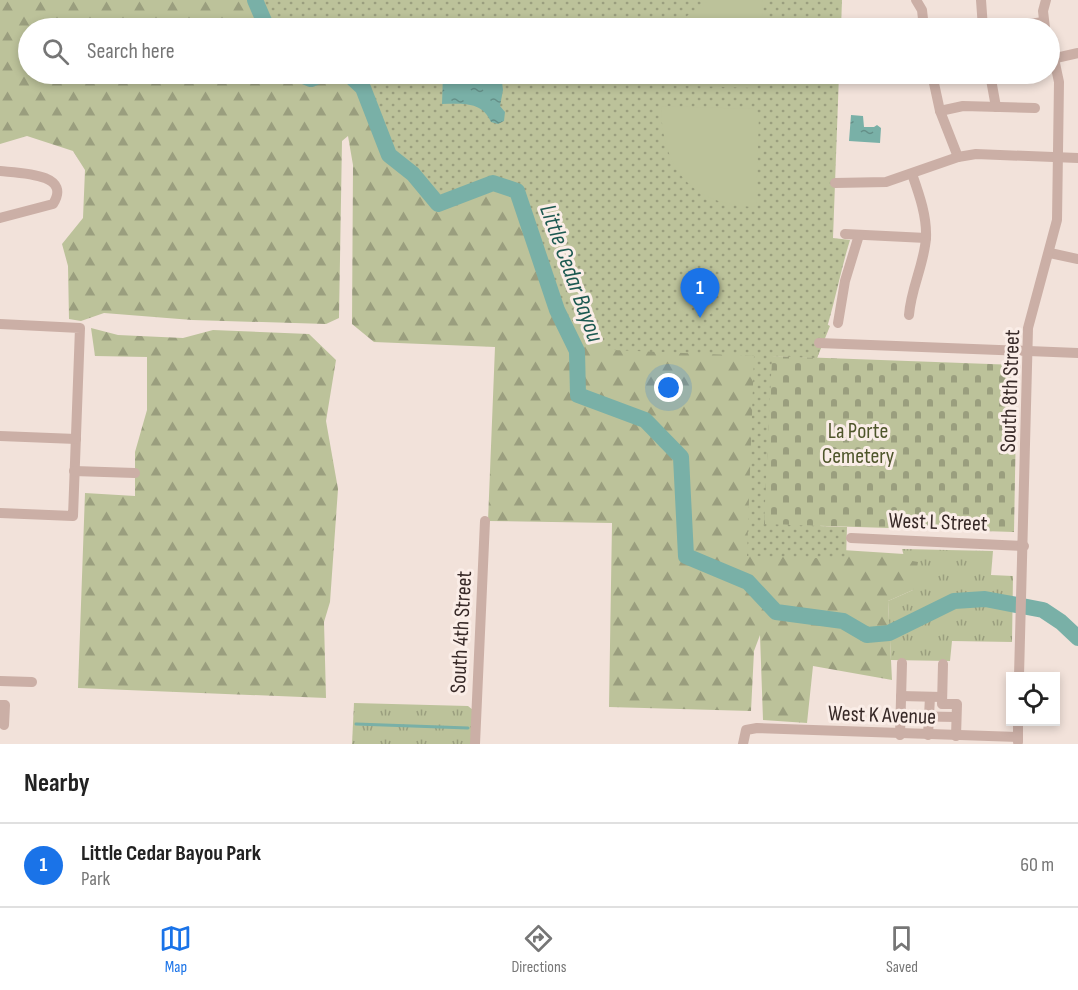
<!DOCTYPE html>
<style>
body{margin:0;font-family:"Sofia Sans Condensed",sans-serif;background:#f2f2f2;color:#222}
.controls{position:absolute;right:18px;bottom:18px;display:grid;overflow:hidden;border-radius:0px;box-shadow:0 3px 9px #0003}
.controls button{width:54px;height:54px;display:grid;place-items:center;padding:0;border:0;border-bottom:2px solid #e0e0e0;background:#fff;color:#222;font:30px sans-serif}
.you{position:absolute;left:669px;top:388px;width:21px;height:21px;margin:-15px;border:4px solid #fff;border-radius:50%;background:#1a73e8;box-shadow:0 0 0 9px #1a73e833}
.badge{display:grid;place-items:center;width:39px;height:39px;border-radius:50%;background:#1a73e8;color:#fff;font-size:20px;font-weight:700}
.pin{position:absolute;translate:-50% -50px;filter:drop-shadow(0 2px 3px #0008)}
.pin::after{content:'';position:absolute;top:32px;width:21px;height:18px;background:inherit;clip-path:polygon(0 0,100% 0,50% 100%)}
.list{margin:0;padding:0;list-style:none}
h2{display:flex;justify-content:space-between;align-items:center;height:78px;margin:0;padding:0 24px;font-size:26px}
h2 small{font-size:20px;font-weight:400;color:#767676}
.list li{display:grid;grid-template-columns:39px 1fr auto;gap:18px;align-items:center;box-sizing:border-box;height:84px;padding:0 24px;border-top:2px solid #e0e0e0}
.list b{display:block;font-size:22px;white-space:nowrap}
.list p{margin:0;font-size:20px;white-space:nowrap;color:#767676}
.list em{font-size:20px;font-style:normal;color:#767676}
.icon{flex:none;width:33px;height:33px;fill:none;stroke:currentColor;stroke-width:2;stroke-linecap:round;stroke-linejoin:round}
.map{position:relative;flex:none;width:1078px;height:744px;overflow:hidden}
.search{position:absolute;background:#fff;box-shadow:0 3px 9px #0003;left:18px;right:18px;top:18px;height:66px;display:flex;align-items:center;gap:15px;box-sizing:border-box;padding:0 21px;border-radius:33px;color:#767676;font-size:22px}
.sheet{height:162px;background:#fff}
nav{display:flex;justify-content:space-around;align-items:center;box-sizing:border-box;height:84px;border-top:2px solid #e0e0e0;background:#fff;font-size:16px;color:#767676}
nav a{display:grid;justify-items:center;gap:3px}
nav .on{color:#1a73e8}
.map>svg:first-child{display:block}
</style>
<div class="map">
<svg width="1078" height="744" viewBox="0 0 1078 744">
<defs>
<pattern id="grass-tufts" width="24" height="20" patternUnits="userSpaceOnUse" patternTransform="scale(1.5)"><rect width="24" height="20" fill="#bcc29a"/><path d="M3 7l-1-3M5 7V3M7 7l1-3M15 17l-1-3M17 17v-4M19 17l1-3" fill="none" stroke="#9a9e7e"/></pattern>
<pattern id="forest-firs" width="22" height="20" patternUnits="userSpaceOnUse" patternTransform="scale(1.5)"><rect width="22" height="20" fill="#bcc29a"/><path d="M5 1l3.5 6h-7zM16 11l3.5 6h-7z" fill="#9a9e7e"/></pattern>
<pattern id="cemetery-stones" width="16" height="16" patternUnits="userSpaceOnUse" patternTransform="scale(1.5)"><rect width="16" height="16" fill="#bcc29a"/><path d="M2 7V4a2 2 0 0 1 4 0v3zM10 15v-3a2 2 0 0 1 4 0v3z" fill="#9a9e7e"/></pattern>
<pattern id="park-dots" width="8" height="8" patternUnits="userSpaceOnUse" patternTransform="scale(1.5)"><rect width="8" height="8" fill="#bcc29a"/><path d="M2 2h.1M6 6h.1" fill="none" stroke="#9a9e7e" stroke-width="1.8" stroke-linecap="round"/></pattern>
<pattern id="water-ripples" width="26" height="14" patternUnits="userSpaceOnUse" patternTransform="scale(1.5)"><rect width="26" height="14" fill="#79b0a7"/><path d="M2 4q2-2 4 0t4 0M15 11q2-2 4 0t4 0" fill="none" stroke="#648f88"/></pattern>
</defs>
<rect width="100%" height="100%" fill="#f2e2da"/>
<!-- grass -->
<g fill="url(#grass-tufts)">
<path d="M902,549L993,551L991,575L1013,576L1012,642L952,641L950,661L891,660L888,601L913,590Z"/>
<path d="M354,703L468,706L473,710L472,744H352Z"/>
</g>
<!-- forest -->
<g fill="url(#forest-firs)">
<path d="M0,0H282L310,28H28V74H384L830,326L817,358L772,356L827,549L904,554L907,560L918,562L913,590L888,601L892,680L813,666L807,723L763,720L760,635L754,651L751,711L609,707L612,523L488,521L495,347L374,342L352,324L353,165L348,136L342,141L339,318L326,324L192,320L104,313L81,321L69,319L68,266L62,244L83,218L85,170L73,151L27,136L0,144Z"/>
<path d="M91,328L118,335L183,338L213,330L309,334L336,360L326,421L338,489L330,602L324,622L326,698L78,688L85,493L135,496V452L147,410V357L95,356Z"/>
</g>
<!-- cemetery -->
<path fill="url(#cemetery-stones)" d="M772,356L1017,365L1014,532L764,524Z"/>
<!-- park -->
<g fill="url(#park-dots)">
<path d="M255,0H842L841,28H267Z"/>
<path d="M348,74H839L833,238L850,240C838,279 832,319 817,358L772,356L764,524L847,527L846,559L747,556L754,356L613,350L557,310L517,191L493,183L438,204L413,174L389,155L363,88Z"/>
</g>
<!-- garden -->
<g fill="#bcc29a">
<path d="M709,0H763L762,28H677L687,16Z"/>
<path d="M663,74H760V84L755,88L662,85Z"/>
<path d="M661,106L754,109L759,114L756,207C691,205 662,169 661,106Z"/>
<path d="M678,280L693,281L691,313L676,312Z"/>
<path d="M698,281L713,282L711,314L696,313Z"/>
</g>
<!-- water -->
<g fill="url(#water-ripples)">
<path d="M443,74H501L503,90L500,106L505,112L504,121L498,124L491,122C482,101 462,104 442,104Z"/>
<path d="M851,115L863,116L864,127H874L877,125L881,128L880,143L849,141Z"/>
</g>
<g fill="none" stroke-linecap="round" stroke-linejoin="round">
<!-- stream -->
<path stroke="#79b0a7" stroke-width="3" d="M356,724L468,728"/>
<!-- river -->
<g stroke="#79b0a7" stroke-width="16">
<path d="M255,0L267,28"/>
<path d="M299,74L311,79L323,74"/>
<path d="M348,74L363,88L389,155L413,174L438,204L493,183L517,191L557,310L577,351L578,395L645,420L681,457L686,556L748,582L776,612L843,621L867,635L889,633L954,601L985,599L1043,610L1061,622L1078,638"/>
</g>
<!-- minor -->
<g stroke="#cbafa6" stroke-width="10">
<path d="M916,0L922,10L924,28"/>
<path d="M981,0L983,28"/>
<path d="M1003,28L1043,22"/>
<path d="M1045,28L1043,11L1046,0"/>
<path d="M1056,58L1078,53"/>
<path d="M932,74L940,111L958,157"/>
<path d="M990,74L996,107"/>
<path d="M940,111L963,106L1035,108"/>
<path d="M0,171C18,173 73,173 53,204L0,218"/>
<path d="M835,183L886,182L958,157L976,154L1078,158"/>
<path d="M845,234L926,238"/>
<path d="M1050,253L1078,259"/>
<path d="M909,315C911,288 924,265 926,238C927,216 919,194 912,174"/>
<path d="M838,323L845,281L859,235"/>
<path d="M0,324L80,328L73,516L0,513"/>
<path d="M819,343L1078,353"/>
<path d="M0,436L76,439"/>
<path d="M74,471L135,473"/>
<path d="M851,538L1024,546"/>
<path d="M943,664L942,704H957L956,736"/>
<path d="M1019,676L1028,328L1057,220L1059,82L1050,40"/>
<path d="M0,681L32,682"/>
<path d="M901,696L942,697"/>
<path d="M0,705H5L4,725"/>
<path d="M900,716L956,717"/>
<path d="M900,735L902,663"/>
<path d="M928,735L930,697"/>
<path d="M1018,742V722"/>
<path d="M475,744L485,521"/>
<path d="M743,744L746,730L757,728L1018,737"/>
</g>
</g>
<g text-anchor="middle" stroke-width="6" stroke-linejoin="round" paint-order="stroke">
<!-- street labels -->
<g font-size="22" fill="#372927" stroke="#faede7">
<text transform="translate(1009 391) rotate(-88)" y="8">South 8th Street</text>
<text transform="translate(938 521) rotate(2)" y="8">West L Street</text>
<text transform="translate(460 632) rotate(-87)" y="8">South 4th Street</text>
<text transform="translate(882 714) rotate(2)" y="8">West K Avenue</text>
</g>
<!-- park labels -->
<g font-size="22" fill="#4e552a" stroke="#faede7">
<text x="858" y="438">La Porte<tspan x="858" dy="25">Cemetery</tspan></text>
</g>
<!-- water labels -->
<g font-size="24" font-style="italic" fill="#1c5951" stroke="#faede7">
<text transform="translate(572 273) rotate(70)" y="8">Little Cedar Bayou</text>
</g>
</g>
</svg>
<div class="controls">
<button><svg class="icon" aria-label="locate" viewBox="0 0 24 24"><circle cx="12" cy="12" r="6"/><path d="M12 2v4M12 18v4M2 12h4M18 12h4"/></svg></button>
</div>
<div class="you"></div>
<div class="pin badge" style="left:700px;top:318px">1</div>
<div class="search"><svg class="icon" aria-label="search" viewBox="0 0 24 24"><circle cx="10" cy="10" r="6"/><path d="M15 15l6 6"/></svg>Search here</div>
</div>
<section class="sheet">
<h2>Nearby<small></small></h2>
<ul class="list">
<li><span class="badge">1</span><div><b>Little Cedar Bayou Park</b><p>Park</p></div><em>60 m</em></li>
</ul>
</section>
<nav>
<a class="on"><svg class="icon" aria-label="map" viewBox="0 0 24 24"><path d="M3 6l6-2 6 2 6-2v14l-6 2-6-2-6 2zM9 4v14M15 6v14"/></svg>Map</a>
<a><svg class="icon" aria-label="directions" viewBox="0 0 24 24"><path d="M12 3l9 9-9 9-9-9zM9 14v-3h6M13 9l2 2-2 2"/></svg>Directions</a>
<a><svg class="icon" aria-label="saved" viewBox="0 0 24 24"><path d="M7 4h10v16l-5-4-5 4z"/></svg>Saved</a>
</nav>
